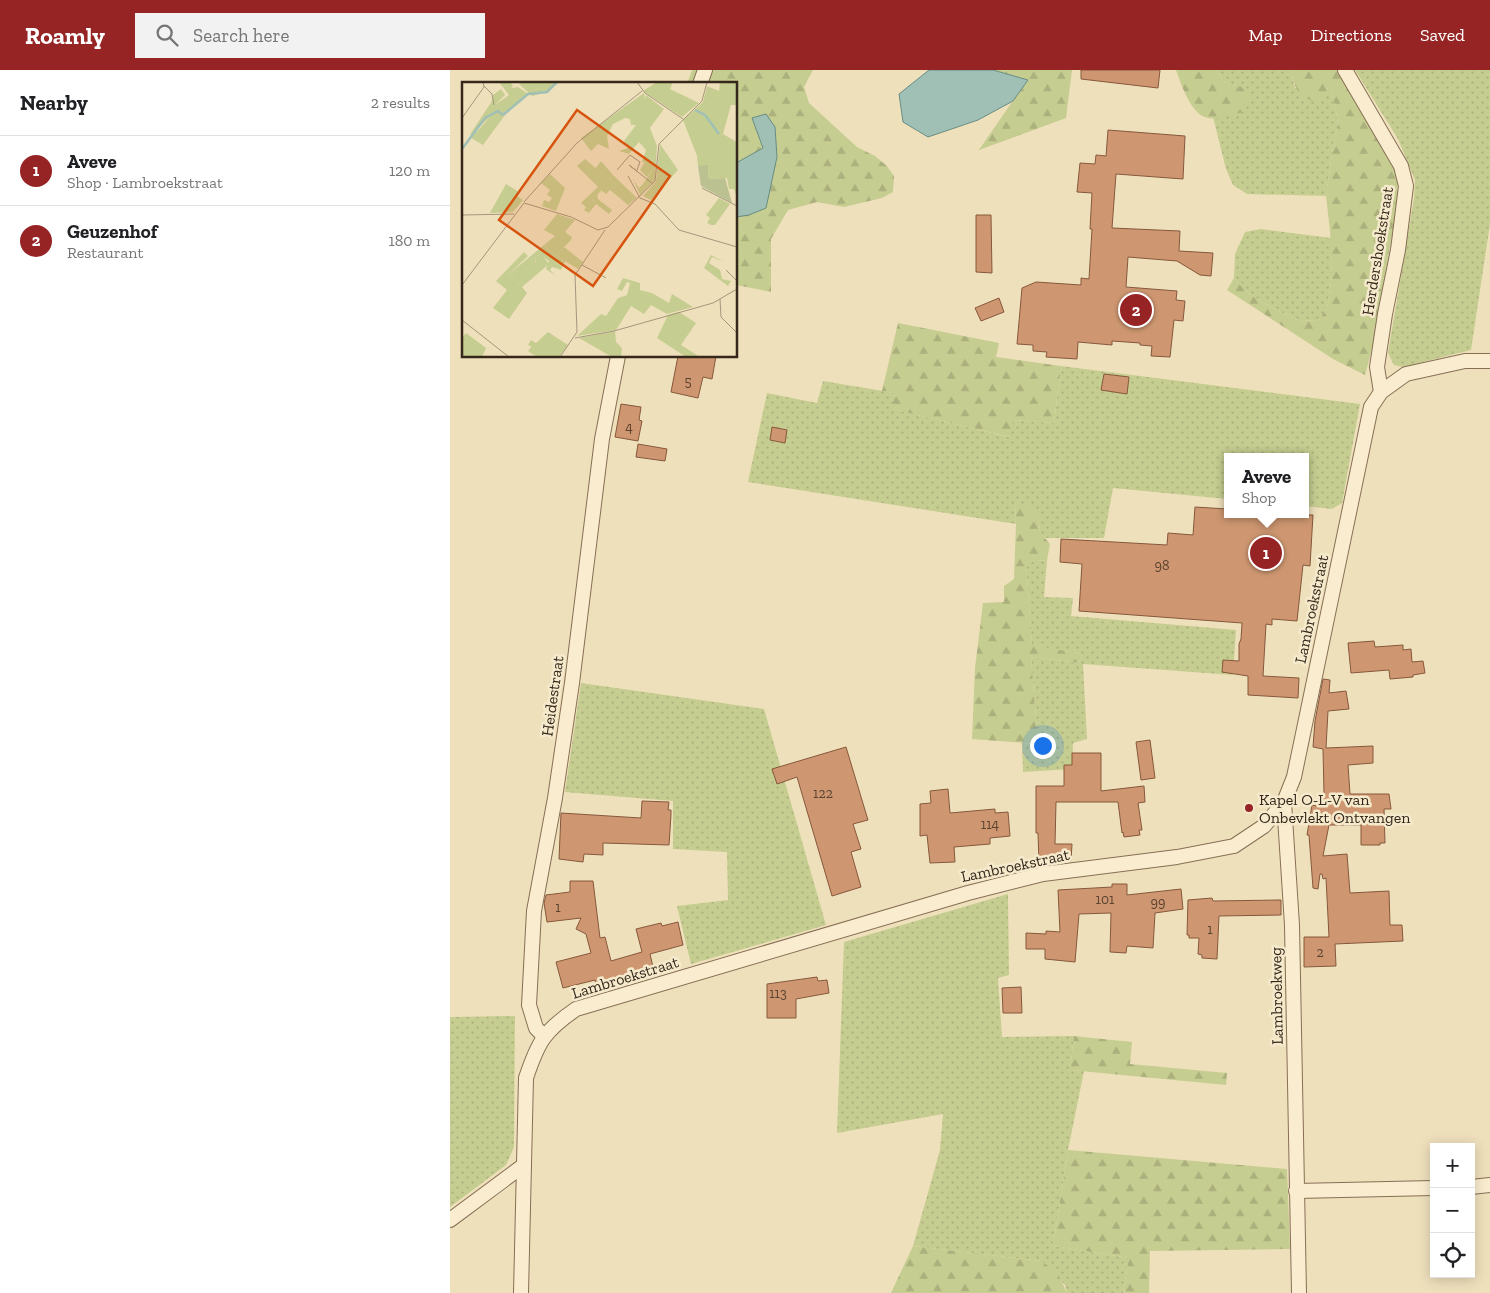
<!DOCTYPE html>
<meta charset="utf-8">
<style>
body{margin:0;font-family:"Zilla Slab",serif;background:#f2f2f2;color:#202124}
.controls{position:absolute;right:15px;bottom:15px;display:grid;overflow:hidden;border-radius:0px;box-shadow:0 2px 12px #0003}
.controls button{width:45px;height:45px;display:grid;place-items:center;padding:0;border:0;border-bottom:1px solid #e0e0e0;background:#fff;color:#202124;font:25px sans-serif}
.you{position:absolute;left:592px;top:675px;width:18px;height:18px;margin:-12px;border:4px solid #fff;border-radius:50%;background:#1a73e8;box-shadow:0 0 0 8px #1a73e833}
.badge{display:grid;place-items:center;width:32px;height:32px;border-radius:50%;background:#972425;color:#fff;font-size:16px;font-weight:700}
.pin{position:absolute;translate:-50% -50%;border:2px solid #fff;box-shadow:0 1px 5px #0006}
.popup{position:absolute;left:774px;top:383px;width:85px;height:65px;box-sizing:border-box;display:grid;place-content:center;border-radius:0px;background:#fff;filter:drop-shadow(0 1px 4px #0005);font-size:16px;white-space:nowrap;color:#757577}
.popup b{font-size:19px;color:#202124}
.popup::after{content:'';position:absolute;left:50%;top:100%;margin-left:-10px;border:10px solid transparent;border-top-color:#fff}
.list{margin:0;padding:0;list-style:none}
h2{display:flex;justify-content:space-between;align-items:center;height:65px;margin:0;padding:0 20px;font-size:21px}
h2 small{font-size:16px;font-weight:400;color:#757577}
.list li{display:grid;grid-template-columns:32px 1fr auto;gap:15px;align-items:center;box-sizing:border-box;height:70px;padding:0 20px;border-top:1px solid #e0e0e0}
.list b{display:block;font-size:19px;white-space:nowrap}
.list p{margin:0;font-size:16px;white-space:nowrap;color:#757577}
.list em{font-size:16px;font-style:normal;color:#757577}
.icon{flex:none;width:28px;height:28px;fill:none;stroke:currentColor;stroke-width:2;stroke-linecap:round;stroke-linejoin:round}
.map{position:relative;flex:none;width:1040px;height:1223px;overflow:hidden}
header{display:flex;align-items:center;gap:30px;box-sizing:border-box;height:70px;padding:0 25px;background:#972425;color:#fff}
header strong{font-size:24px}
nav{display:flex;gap:28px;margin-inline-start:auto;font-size:18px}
.search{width:350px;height:45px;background:#f2f2f2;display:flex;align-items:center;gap:12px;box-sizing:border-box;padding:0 18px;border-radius:0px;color:#757577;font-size:19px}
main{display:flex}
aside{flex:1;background:#fff}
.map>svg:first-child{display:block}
</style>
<header>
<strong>Roamly</strong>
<div class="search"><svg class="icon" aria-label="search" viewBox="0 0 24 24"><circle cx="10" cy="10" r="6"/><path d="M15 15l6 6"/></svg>Search here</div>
<nav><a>Map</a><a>Directions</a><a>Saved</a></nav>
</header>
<main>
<aside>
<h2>Nearby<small>2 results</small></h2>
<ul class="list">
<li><span class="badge">1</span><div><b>Aveve</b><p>Shop · Lambroekstraat</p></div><em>120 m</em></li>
<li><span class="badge">2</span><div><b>Geuzenhof</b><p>Restaurant</p></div><em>180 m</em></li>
</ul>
</aside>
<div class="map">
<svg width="1040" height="1223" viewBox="0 0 1040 1223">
<defs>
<pattern id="grass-dots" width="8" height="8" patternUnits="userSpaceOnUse" patternTransform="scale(1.25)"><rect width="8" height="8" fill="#c6cd90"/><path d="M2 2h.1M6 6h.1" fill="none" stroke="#abb07c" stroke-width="1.8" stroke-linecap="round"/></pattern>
<pattern id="forest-firs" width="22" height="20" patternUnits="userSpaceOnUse" patternTransform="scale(1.25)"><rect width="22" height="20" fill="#c6cd90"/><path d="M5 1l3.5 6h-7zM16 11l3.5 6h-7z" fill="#abb07c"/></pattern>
</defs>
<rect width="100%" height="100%" fill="#efe0bc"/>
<!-- grass -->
<g fill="url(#grass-dots)">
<path d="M767,0H841L845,18L881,22L886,39L888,57L884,70L876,126L797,124L783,115L776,99L763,47L776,46L797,19L775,12L767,3Z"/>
<path d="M905,0H1040V154L1021,280L953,297L944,295L938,283L964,128L965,110L948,69Z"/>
<path d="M811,159L881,168L882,205L877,239L867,251L848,250L824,239L797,222L784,208L785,184L795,162Z"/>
<path d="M611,296L910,334L892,433L882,439L855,436V387H777V429L663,418L654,468H595L590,462L588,445L565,434L566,454L298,412L317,323L367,333L373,311L445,323L443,339L559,367L563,350L604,353Z"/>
<path d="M597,490L594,527L623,528L621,546L786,560L783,605L633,594L637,669L623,673L622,699L573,702L572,673L588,674L581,587L629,593L632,584L582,576L576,492Z"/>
<path d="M131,613L314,639L376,855L241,894L227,836L278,830L277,782L223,779V731L115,722Z"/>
<path d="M558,824L559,905L548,908L552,967L624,966L620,1000L634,1001L618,1080L603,1176L679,1188L673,1223H617L615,1215L591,1191L463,1176L490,1080L493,1044L387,1063L394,872Z"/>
<path d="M0,937V947L65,946L64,1077L56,1095L0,1137Z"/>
</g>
<!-- forest -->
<g fill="url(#forest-firs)">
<path d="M242,0H363L354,17L359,33L407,77L425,86L437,96L444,106L443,122L432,128L394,137L367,132L338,140L321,169V222L286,215V14H237Z"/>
<path d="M543,0H622L616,48L529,80L577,10Z"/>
<path d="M726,0H767V3L775,12L798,19L801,28L794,42C783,44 769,50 758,48C741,45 731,14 726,0Z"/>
<path d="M841,0H887L941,89C944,96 947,103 947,111C949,135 942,164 938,188C932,227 926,267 915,305L883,289L777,220L784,208L797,222L824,239L848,250L867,251L877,239L882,205L880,161L876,126L884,70L888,57L886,39L881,22L864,32C846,24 845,18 841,0Z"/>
<path d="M448,253L549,273L546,287L611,296L604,353L563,350L560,367L442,339L445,323L432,321Z"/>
<path d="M565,434L584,436L588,445L590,462L600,474L597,490L576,492L582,575L632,584L629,593L581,587L588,674L522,669L525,598L533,533L554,532V516L564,509L566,454Z"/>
<path d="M624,966L682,972L680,994L777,1003L776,1015L620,1000Z"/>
<path d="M618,1080L837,1099L840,1179L700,1181L699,1223H673L679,1188L603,1176Z"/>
<path d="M463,1176L591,1191L607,1202L617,1223H441Z"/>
</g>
<!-- water -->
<g fill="#a0c0b6" stroke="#688d84">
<path d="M479,0H543L578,10L563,31L528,50L478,67L453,52L449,24Z"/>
<path d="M316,44L325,57L327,87L316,138L299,145L286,147V93L313,78L302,48Z"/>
</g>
<!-- building -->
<g fill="#ce9771" stroke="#86583b">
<path d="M631,0H710L708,18L631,9Z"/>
<path d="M658,60L735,66L733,109L666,104L662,158L730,161L729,181L763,183L761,206L750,205L727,191L678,187L676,217L727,221L726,230L735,231L733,251L724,250L720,287L701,286L702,276L690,275V273L662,271V275L628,272L627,289L596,287L597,282L583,281V275L567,274L572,218L586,212L631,215V208L639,209L642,159H640L642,123L627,122L630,93L645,94L646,85L656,86Z"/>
<path d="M526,145H541L542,203L526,202Z"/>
<path d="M549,228L554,242L531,251L525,238Z"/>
<path d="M228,286H266L262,309L253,307L248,328L221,322Z"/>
<path d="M654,304L679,307L677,324L651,320Z"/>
<path d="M171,334L191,337L189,350L192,351L188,371L165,367Z"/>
<path d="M322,357L337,360L335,373L320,370Z"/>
<path d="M188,374L217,379L215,391L186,387Z"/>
<path d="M745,437L777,439V444L863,445L860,496L853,495L847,551L822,549V555L816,554L813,606L849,608L848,628L798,625V606L772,602L773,590L789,591V574L791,569L792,553L629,541L632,494L610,492L611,469L717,475L718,463L743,465Z"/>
<path d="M924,571L925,577L953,575V580L961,579L962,592L973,591L975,603L963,605V607L940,609L939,600L901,603L898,573Z"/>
<path d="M873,609L880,610L879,623L896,621L899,639L878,641L876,678L923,676V693L898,695L900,724H939L941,739H934L935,773H930V775H911V755H879L873,786L897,784L900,823L939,821L940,855H952L953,871L885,874L886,896L854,897V867H879L876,808L873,809L872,804H870L868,819L863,818L859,765H857L862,735L867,736L870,724H874L873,679L863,677L865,651Z"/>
<path d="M700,670L705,708L691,710L686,672Z"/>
<path d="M396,677L418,750L403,754L411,779L401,782L411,817L382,826L347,707L327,714L322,699Z"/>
<path d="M622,683H651V721L694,716L695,732L688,733L692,760H689L690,765L674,767L673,762L672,763L668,732H606L605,774H622L621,791L589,792L588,763H586V716H614V695H622Z"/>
<path d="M498,719L500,743L545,739V743L558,742L560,766L540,768V774L504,777L505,792L480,793L477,765L470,766V734L481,733L480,721Z"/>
<path d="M192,731L219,732L218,740H221V745L219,775L153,773V785L134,784L133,792L109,789L111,743L191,748Z"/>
<path d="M120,811H143L150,868L155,867L161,891L192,882L186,859L211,853L212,856L228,852L233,875L200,884L204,901L146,916L145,910L113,918L106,892L141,883L136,864L126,859L131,848L97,852L94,833L96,825L120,822Z"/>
<path d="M662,814H677V825L731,819L733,839L705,843L703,878L677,876L676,883L660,882L661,843L629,844L625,892L595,889V879H576V863L596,864V861L610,862L608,820L662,817Z"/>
<path d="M762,828L763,831L831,830V845L769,846L767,889L752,888V885L748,884L749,868H739V865H737L738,830Z"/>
<path d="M367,907L368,911L377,910L379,923L346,929V948H317V914Z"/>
<path d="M571,917L572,943H553L552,918Z"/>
</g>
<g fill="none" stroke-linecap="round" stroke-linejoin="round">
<defs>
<g id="street">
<path d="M895,0L951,96L956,116L948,180L935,244L927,297L931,322"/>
<path d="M250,14L255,0"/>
<path d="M834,732L842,855L849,1223"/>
<path d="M94,966L86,958L79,935L84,841L105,728L122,613L152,369L168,286"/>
<path d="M1021,1117L1040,1115"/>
<path d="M846,1121L984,1118"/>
<path d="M0,1150L74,1095"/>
<path d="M71,1223L76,1008C88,972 94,961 126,939L518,823L593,804L727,787L784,776L814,756L834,732L844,707L921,337L931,322L956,304L1015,291H1040"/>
</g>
</defs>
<!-- street casing -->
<use href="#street" stroke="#876f55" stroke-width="16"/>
<!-- street -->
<use href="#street" stroke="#faedcf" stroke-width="14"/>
</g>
<!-- markers -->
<circle fill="#972425" stroke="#f6eacc" stroke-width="2" cx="799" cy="738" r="5"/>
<g text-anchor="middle" stroke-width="5" stroke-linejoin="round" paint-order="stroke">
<!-- number labels -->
<g font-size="14" fill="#5b4330">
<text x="238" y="316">5</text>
<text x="179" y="362">4</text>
<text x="712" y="500">98</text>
<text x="373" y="728">122</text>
<text x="540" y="759">114</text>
<text x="655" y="834">101</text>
<text x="708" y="837">99</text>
<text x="108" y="842">1</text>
<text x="760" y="864">1</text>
<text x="870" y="887">2</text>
<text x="328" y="928">113</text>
</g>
<!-- street labels -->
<g font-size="16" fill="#35271b" stroke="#f6eacc">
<text transform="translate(927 181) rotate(-81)" y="6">Herdershoekstraat</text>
<text transform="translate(861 539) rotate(-78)" y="6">Lambroekstraat</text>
<text transform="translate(102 626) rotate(-82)" y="6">Heidestraat</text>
<text transform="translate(565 795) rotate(-12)" y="6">Lambroekstraat</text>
<text transform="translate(175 907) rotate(-17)" y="6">Lambroekstraat</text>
<text transform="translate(826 926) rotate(-91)" y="6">Lambroekweg</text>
</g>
<!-- poi labels -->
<g font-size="16" fill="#35271b" stroke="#f6eacc" text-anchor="start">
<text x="809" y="735">Kapel O-L-V van<tspan x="809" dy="18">Onbevlekt Ontvangen</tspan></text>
</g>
</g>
<!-- overview -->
<g transform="translate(12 12)">
<rect width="275" height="275" fill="#efe0bc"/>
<path d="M37,0H48L51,4L49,6L56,5L66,12L46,29L21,63L9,56L29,34L7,54L30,19L31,13L39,7L43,13L33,23L47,13ZM61,0H95L85,10L70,14L57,2ZM195,0H211L208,7L237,21L220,35L181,9ZM258,0H275V23H269L261,52L235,74L221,38L241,20L245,4L257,9ZM184,13L202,27L188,46L182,24ZM198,62L216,88L189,118L181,114L194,99ZM190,75L192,86L185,95L178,88L185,76ZM123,77L147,98L151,93L175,116L166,123L148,108L144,112L139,108L115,84ZM88,92L103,106L94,129L80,124L82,118L87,120L90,116L85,113L88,108L79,101ZM44,102L57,110L55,114L61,118L51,130L28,131ZM135,109L136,117L150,128L147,132L134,122L127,131L122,128L130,118L134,120L131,117ZM95,132L113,138L103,150L110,155L109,158L95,172L101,178L96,183L93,173L82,163L93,154L82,148ZM62,170L66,174L47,192L58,203L68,178L74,181L73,174L79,171L87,182L60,205L65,211L47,237L31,226L45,208L34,199ZM161,196L178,201V208L190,211L207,221L210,212L231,225L205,232L189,223L182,232L169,224L154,248L115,254L139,232L144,234L156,216L165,213L168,201L165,200L160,209L155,207ZM217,230L234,241L219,263L238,275H224L195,256L206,233ZM153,249L154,260L160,266L159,275H150L117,256ZM86,250L106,263L97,275H90L66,263L69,258L74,261ZM4,251L24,266L20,275H0V256Z" fill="#c6cd90"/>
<path d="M182,11L188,46L195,64L193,98L178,113L171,97L177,106L181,102L192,86L190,75L183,77L185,81L180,80L184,68L177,60L167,72L157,69L166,66L162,59L174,43H169L168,37L163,36L151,42L145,54L147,67L136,62L129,69L119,56ZM253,58L248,84H236L235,74ZM139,79L151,93L147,98L133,87ZM138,103L139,109L131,117L135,121L130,118L125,126L119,121ZM257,116L268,122L253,143H249L245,141L248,136L244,133ZM82,163L93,173L96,183L101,178L95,172L102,165L121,180L116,187L103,179L99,188L90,185L88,188L94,194L84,187L87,179L78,172L73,175L74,181L67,179L74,187L58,203L47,192ZM249,173L262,180L250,175L247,181L258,188L260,197L269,199L266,204L242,186ZM71,263L90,275H75L66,269Z" fill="#c6cd90"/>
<path d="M246,83L247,97L263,96L270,121L239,104L236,84Z" fill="#bbc190"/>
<path d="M261,52L275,60V117L272,107H267L265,96L247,97L246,84L253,58Z" fill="#c6cd90"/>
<path fill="none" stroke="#a0c0b6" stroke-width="2.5" d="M233,28L243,33L257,52M41,33L66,12L85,10L95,0M0,67L23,36L36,29L41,33"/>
<path fill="none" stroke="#a5967c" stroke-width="1" d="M175,0L183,11L221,37M22,4L30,12L32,23M0,36L22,5L21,0M155,88L168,73L178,80L175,88M176,90L167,83L191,102M166,94L178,116M240,106L275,124M178,116L193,122L217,148L275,165M62,120L115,61L180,9M0,133L52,132M120,183L144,196M264,188L275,199M0,203L62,121L109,135L136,148L146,145L193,99L197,62L240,19L245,0M258,217L259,235L275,251M0,238L47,275M113,256L152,249L251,221L275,207M98,275L115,250L113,193L143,148"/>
<path fill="#d6540e" fill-opacity="0.15" stroke="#d6540e" stroke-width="2.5" d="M115,28L208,94L131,204L37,138Z"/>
<rect width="275" height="275" fill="none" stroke="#35271b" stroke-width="2.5"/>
</g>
</svg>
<div class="controls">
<button>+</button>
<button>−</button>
<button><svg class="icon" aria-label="locate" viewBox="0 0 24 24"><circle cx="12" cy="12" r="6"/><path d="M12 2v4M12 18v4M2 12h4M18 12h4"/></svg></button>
</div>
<div class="you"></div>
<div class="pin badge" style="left:816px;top:483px">1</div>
<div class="popup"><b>Aveve</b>Shop</div>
<div class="pin badge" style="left:686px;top:240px">2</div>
</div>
</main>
